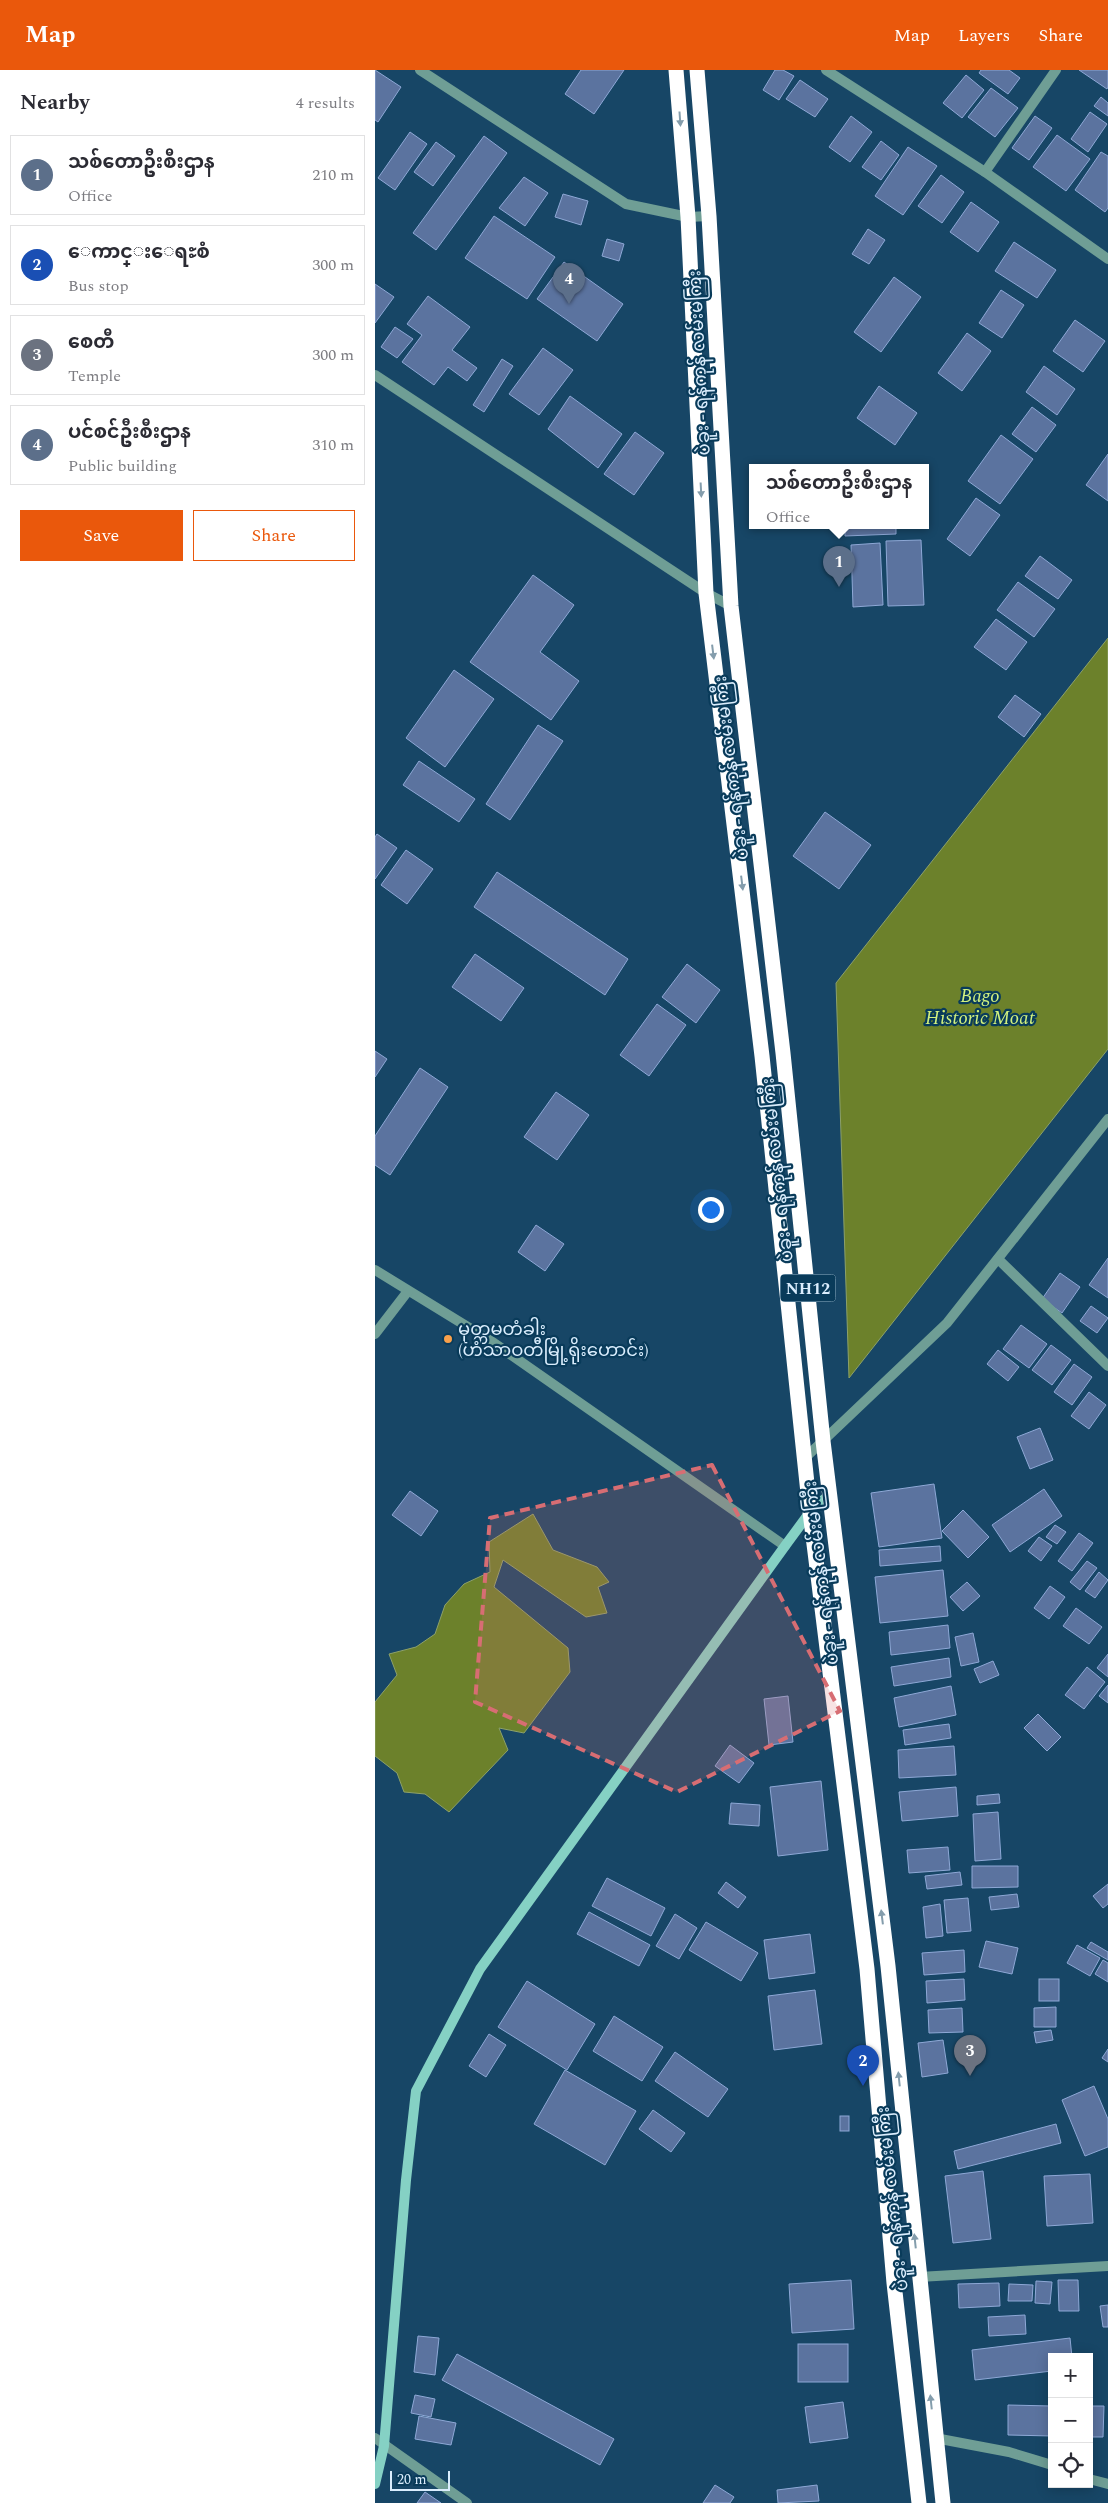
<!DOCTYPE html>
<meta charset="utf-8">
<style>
body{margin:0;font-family:Spectral,"Noto Sans Myanmar",serif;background:#f2f2f3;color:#2b2b33}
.controls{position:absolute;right:15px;bottom:15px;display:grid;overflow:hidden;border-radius:0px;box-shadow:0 2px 12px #0003}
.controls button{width:45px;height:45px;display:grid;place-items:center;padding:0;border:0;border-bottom:1px solid #e1e1e2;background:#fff;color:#2b2b33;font:25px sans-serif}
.scale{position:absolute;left:15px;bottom:12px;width:60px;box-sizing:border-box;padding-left:5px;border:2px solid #daedfd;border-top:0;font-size:14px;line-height:18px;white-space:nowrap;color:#daedfd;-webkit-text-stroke:4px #093b5a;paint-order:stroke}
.you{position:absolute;left:335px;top:1139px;width:18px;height:18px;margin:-12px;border:4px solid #fff;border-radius:50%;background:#1a73e8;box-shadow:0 0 0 8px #1a73e833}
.badge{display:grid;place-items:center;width:32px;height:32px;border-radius:50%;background:#ea580c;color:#fff;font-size:16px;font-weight:700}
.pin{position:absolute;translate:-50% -41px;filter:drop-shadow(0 1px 2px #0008)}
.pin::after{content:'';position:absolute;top:26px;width:18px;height:15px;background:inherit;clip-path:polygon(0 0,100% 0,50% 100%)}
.popup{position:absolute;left:374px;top:394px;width:180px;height:65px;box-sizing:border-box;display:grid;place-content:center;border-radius:0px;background:#fff;filter:drop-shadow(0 1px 4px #0005);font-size:16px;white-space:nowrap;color:#7c7c81}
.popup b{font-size:19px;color:#2b2b33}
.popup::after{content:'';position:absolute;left:50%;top:100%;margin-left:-10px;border:10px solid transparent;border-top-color:#fff}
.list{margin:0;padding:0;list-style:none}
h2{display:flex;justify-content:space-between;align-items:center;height:65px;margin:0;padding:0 20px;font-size:21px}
h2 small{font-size:16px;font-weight:400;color:#7c7c81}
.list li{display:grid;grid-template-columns:32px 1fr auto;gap:15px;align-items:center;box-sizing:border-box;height:80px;margin:0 10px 10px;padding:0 10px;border:1px solid #e1e1e2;border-radius:0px}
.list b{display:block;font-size:19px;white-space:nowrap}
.list p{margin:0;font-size:16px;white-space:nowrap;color:#7c7c81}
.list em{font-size:16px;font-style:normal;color:#7c7c81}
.actions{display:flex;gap:10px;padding:15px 20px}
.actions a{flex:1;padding:11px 0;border:1px solid #ea580c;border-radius:0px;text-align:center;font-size:18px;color:#ea580c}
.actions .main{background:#ea580c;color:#fff}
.icon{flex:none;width:28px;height:28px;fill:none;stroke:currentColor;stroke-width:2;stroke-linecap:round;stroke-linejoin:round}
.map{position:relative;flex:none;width:733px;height:2433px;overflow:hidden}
header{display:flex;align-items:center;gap:30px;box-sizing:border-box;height:70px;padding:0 25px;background:#ea580c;color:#fff}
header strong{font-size:24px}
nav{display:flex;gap:28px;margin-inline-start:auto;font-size:18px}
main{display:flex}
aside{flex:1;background:#fff}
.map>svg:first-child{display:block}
</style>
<header>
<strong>Map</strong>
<nav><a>Map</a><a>Layers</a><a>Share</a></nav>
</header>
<main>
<aside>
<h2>Nearby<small>4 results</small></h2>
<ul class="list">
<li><span class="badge" style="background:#5c6f8a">1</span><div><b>သစ်တောဦးစီးဌာန</b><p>Office</p></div><em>210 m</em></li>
<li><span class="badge" style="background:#1a4fb4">2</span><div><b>ေကာင္းေရႊစံ</b><p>Bus stop</p></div><em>300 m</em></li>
<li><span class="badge" style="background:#6b7280">3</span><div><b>စေတီ</b><p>Temple</p></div><em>300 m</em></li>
<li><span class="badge" style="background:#5c6f8a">4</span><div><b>ပင်စင်ဦးစီးဌာန</b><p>Public building</p></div><em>310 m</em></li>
</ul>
<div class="actions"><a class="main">Save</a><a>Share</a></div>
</aside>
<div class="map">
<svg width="733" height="2433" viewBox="0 0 733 2433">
<rect width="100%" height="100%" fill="#174666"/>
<!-- water -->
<g fill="#6c812b" stroke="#8da16a">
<path d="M733,568V979L474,1308L461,913Z"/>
<path d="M158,1444L178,1480L222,1497L234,1512L223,1517L232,1543L211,1547L128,1490L119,1517L193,1578L195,1602L149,1663L124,1658L133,1680L74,1742L50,1724L29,1722L22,1703L0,1686V1632L22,1605L14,1584L41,1577L60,1564L70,1535L89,1514L115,1502L114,1472Z"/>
</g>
<!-- building -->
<g fill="#5b739f" stroke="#8ea8d6">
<path d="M0,0L26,17L3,52L0,50Z"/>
<path d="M206,0H249L219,44L190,24Z"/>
<path d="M400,0H408L419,6L404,30L388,20Z"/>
<path d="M606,0H634L645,8L633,24L604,3Z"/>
<path d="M704,0H733V17L732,19Z"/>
<path d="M591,5L609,20L587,48L568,33Z"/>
<path d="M425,10L453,29L440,47L411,29Z"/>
<path d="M616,18L643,38L620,67L593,47Z"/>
<path d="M726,27L733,33V46L719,36Z"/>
<path d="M715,42L732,54L713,82L696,69Z"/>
<path d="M476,46L497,62L475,92L454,77Z"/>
<path d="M660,46L677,58L654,90L637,78Z"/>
<path d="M35,62L52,74L20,120L3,108Z"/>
<path d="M682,65L715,89L691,121L658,97Z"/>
<path d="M109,66L132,83L61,180L38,163Z"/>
<path d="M506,71L524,85L506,110L487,97Z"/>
<path d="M61,72L80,86L58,116L39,102Z"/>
<path d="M533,77L562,96L528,145L500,126Z"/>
<path d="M726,82L733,86V138L730,142L700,120Z"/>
<path d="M566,105L589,122L567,153L543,136Z"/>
<path d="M149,107L173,123L150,156L124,138Z"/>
<path d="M188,124L213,131L206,155L180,147Z"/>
<path d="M596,132L624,152L603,182L575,162Z"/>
<path d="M119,146L180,187L152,229L90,188Z"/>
<path d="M493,159L510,170L494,194L477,184Z"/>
<path d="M232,169L249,174L244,191L227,186Z"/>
<path d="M639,172L681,200L662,228L620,201Z"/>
<path d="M189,192L248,234L222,271L162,229Z"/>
<path d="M519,207L546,227L506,282L479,262Z"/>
<path d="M0,214L19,227L0,253Z"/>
<path d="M626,220L649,235L627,268L604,253Z"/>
<path d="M53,226L95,257L77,280L102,298L92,311L73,297L59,315L27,292L47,265L32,254Z"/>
<path d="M700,250L730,271L708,302L678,281Z"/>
<path d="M20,257L38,269L22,288L6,277Z"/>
<path d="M592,263L616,281L587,321L563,303Z"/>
<path d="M168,278L198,300L164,345L134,324Z"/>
<path d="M127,289L138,296L109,342L98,335Z"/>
<path d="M669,296L700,319L682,345L651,322Z"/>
<path d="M504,316L542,343L520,375L482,348Z"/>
<path d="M195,326L247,364L223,398L173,359Z"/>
<path d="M657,337L681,355L661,382L637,364Z"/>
<path d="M260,362L289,383L259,425L229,404Z"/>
<path d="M626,365L658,389L625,434L593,411Z"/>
<path d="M733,384V431L711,415Z"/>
<path d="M601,428L625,445L595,486L572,469Z"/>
<path d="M470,456H521V464L470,466Z"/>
<path d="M546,470L549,535L513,536L511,471Z"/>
<path d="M505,473L508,535L478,537L476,475Z"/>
<path d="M665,486L697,510L683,529L650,506Z"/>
<path d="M158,505L199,535L165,582L204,611L176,650L95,592Z"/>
<path d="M643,512L680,539L659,567L622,540Z"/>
<path d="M621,549L652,572L631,600L599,577Z"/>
<path d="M79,600L119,629L70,697L31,668Z"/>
<path d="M640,625L666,644L649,667L623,647Z"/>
<path d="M163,655L188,671L135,750L111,734Z"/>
<path d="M44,691L100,729L84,752L28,715Z"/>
<path d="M450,742L496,775L464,819L418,786Z"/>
<path d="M2,764L22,778L0,809V767Z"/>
<path d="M31,780L58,799L32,834L6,815Z"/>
<path d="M122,802L253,889L230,925L99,837Z"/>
<path d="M100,884L149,918L126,951L77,917Z"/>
<path d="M312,894L345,920L321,953L287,927Z"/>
<path d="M282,934L311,955L274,1006L245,985Z"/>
<path d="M0,981L12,989L0,1007Z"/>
<path d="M45,998L73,1017L15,1105L0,1095V1066Z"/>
<path d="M181,1022L214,1045L182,1090L149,1067Z"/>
<path d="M161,1155L189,1174L170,1201L143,1182Z"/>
<path d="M733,1188V1228L714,1215Z"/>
<path d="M685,1203L705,1217L687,1243L667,1229Z"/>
<path d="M716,1236L733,1248L722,1263L705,1251Z"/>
<path d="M646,1255L672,1274L654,1298L628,1279Z"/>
<path d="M676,1275L696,1290L677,1315L657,1300Z"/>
<path d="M623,1280L644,1297L633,1311L612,1294Z"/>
<path d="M699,1294L717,1307L697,1335L679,1322Z"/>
<path d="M714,1322L731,1335L714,1359L696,1346Z"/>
<path d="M665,1358L678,1390L655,1399L642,1367Z"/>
<path d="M559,1414L567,1468L504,1477L496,1423Z"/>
<path d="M669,1419L687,1446L635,1482L617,1455Z"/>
<path d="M35,1421L63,1441L46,1466L17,1445Z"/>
<path d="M588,1440L614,1467L593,1488L567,1461Z"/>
<path d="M680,1455L691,1462L682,1474L671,1467Z"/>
<path d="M704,1463L718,1473L697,1501L683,1491Z"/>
<path d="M664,1467L677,1476L666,1491L653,1481Z"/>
<path d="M565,1476L566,1491L505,1496L504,1480Z"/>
<path d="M712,1491L722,1498L705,1520L695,1512Z"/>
<path d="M568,1500L573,1546L505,1553L500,1507Z"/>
<path d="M724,1502L733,1510L720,1528L710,1521Z"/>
<path d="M592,1512L605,1526L588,1541L575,1527Z"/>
<path d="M675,1516L690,1527L674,1549L659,1538Z"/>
<path d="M701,1538L727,1557L714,1574L688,1556Z"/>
<path d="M573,1555L575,1578L516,1585L514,1562Z"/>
<path d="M598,1563L604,1592L586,1596L580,1567Z"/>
<path d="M733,1584V1607L722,1598Z"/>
<path d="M574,1588L576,1607L519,1616L516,1597Z"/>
<path d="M618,1591L624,1605L605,1613L599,1599Z"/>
<path d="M712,1597L730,1612L709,1639L690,1625Z"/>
<path d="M733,1615V1633L724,1626Z"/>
<path d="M576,1616L581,1645L524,1657L519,1628Z"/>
<path d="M413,1626L418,1672L394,1675L389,1629Z"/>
<path d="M663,1644L686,1667L672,1681L649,1658Z"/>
<path d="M574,1654L576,1668L530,1675L528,1660Z"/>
<path d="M355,1675L379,1693L364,1713L340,1696Z"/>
<path d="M579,1676L581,1705L524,1708L523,1680Z"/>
<path d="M446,1711L453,1780L403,1786L395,1717Z"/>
<path d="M581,1717L583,1746L527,1751L524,1722Z"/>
<path d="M624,1724L625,1733L602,1735V1726Z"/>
<path d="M356,1733L385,1735L384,1756L354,1754Z"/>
<path d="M623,1742L626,1789L600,1791L598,1744Z"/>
<path d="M573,1777L575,1800L534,1803L532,1780Z"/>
<path d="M597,1796H643V1817L597,1818Z"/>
<path d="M585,1802L587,1815L552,1819L550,1806Z"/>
<path d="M232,1808L290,1838L276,1866L217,1836Z"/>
<path d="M351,1812L371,1827L363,1838L343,1823Z"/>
<path d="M733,1814V1834L728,1838L718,1826Z"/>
<path d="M642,1824L644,1837L616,1840L614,1827Z"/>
<path d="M593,1828L596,1861L572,1863L569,1830Z"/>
<path d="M565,1834L568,1866L551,1868L548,1837Z"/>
<path d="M214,1842L275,1875L264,1896L202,1864Z"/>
<path d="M300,1844L322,1858L304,1889L281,1876Z"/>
<path d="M331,1852L383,1883L366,1911L314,1880Z"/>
<path d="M435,1864L440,1903L394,1909L389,1870Z"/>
<path d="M611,1871L643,1878L637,1904L604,1897Z"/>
<path d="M716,1872L733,1882V1890L712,1878Z"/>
<path d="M702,1875L725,1888L715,1906L692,1893Z"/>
<path d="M589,1880L590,1902L549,1905L547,1883Z"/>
<path d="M728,1890L733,1893V1912L720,1904Z"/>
<path d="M589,1909L590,1930L552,1933L551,1911Z"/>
<rect x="664" y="1909" width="20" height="22"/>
<path d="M152,1911L220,1954L192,2000L123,1957Z"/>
<path d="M440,1920L447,1974L399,1980L393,1926Z"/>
<path d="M681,1937V1957H659V1938Z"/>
<path d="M587,1938L588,1962L554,1963L553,1940Z"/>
<path d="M239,1946L288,1977L267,2011L218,1981Z"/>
<path d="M676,1960L678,1970L661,1973L659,1962Z"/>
<path d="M114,1964L131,1975L111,2007L94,1996Z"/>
<path d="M568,1970L573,2003L547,2007L543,1973Z"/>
<path d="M733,1979V1992L727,1988Z"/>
<path d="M300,1982L353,2019L333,2047L280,2011Z"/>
<path d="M190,2000L261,2041L230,2095L159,2054Z"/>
<path d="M719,2016L733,2049V2077L710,2086L687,2030Z"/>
<path d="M278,2040L310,2063L296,2082L264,2059Z"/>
<rect x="465" y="2046" width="9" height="15"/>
<path d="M681,2054L686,2073L583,2099L579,2081Z"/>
<path d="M608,2101L616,2169L578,2173L570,2106Z"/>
<path d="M715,2104L718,2153L672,2156L669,2106Z"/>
<path d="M476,2210L479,2259L417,2263L414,2214Z"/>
<path d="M683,2210H703L704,2241H684Z"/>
<path d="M661,2211L677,2212L675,2234L660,2233Z"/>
<path d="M624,2213L625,2236L584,2238L583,2214Z"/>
<path d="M634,2214L658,2215L657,2231H633Z"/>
<path d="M733,2235V2257H728L725,2236Z"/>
<path d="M650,2245L651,2264L614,2266L613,2247Z"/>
<path d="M43,2266L64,2268L60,2305L39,2302Z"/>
<path d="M695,2268L697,2287H677V2301L600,2310L597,2280Z"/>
<rect x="423" y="2274" width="50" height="38"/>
<path d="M82,2284L239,2369L225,2395L67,2310Z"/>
<path d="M40,2325L60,2329L56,2347L36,2343Z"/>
<path d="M468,2332L473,2368L435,2373L430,2337Z"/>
<path d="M633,2335L677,2336V2366L633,2365Z"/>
<path d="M714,2336H729L728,2367H714Z"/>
<path d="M44,2346L81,2353L76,2375L40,2369Z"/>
<path d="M340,2415L359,2427L355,2433H328Z"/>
<path d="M442,2415L444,2431L403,2433L402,2420Z"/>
<path d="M50,2422L66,2433H42Z"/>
</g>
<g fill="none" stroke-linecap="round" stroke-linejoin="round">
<!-- street -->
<g stroke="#6f9e95" stroke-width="10">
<path d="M45,0L251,134L313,147L334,146"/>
<path d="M451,0L610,102L733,189"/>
<path d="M610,102L681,0"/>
<path d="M0,305L331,523L356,536"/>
<path d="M623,1189L733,1296"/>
<path d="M0,1200L119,1273L410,1476"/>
<path d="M0,1264L33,1221"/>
<path d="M431,1387L572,1253L733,1049"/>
<path d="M544,2207L733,2196"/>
<path d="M0,2368L92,2433"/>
<path d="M560,2368L634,2382L677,2395"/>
<path d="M714,2409L733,2414"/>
</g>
<!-- secondary -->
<path stroke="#85d1c4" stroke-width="10" d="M0,2414L9,2376L31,2110L41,2021L105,1899L410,1476L435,1442L455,1424"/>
<!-- highway -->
<g stroke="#fff" stroke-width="15">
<path d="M301,0L313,147L331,523L387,986L435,1442L492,1899L519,2213L544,2433"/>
<path d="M322,0L334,146L356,536L408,983L448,1371L513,1896L568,2433"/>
</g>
</g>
<!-- one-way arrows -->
<defs><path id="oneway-solid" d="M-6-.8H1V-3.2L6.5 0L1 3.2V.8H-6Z" transform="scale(1.25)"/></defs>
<g fill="#849dac">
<use href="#oneway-solid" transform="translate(305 49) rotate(86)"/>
<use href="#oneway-solid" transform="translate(326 420) rotate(87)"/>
<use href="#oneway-solid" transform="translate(338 582) rotate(83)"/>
<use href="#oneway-solid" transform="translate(367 813) rotate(83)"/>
<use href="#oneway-solid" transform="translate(507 1847) rotate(-97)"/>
<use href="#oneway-solid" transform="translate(524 2009) rotate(-96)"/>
<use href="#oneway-solid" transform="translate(540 2171) rotate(-96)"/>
<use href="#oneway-solid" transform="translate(556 2332) rotate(-96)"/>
</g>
<!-- marked area -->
<path fill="#d76d73" fill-opacity="0.2" stroke="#d76d73" stroke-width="4" stroke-dasharray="10 6" stroke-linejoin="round" d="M337,1395L465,1641L302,1722L100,1632L115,1448Z"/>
<!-- markers -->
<circle fill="#f8a04b" stroke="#093b5a" stroke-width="2" cx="73" cy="1269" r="5"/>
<g text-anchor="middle" stroke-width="4.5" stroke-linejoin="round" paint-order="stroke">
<!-- shield labels -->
<rect fill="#093b5a" stroke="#9bb8cc" stroke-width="1" x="405.5" y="1204.5" width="55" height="27" rx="4"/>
<g font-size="16" font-weight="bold" fill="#daedfd">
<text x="433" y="1224">NH12</text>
</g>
<!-- street labels -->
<g font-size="18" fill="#daedfd" stroke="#093b5a">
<text transform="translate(324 293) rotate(-93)" y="6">ပဲခူး - ရန်ကုန် လမ်းမကြီး</text>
<text transform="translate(356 698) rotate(-97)" y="6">ပဲခူး - ရန်ကုန် လမ်းမကြီး</text>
<text transform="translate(402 1100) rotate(-96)" y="6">ပဲခူး - ရန်ကုန် လမ်းမကြီး</text>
<text transform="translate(446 1503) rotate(-97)" y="6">ပဲခူး - ရန်ကုန် လမ်းမကြီး</text>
<text transform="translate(517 2129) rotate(-96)" y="6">ပဲခူး - ရန်ကုန် လမ်းမကြီး</text>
</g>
<!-- poi labels -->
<g font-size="18" fill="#daedfd" stroke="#093b5a" text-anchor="start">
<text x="83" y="1265">မုတ္တမတံခါး<tspan x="83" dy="21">(ဟံသာဝတီမြို့ရိုးဟောင်း)</tspan></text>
</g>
<!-- water labels -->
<g font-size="19" font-style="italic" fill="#d2f17f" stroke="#093b5a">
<text x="605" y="932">Bago<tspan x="605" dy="22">Historic Moat</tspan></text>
</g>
</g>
</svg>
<div class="controls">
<button>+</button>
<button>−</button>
<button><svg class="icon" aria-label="locate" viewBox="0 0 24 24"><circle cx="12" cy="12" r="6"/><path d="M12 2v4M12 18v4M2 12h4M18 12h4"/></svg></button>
</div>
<div class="scale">20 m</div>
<div class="you"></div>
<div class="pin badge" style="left:464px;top:517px;background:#5c6f8a">1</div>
<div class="popup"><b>သစ်တောဦးစီးဌာန</b>Office</div>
<div class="pin badge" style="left:488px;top:2016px;background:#1a4fb4">2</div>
<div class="pin badge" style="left:595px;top:2006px;background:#6b7280">3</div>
<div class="pin badge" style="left:194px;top:234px;background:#5c6f8a">4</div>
</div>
</main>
